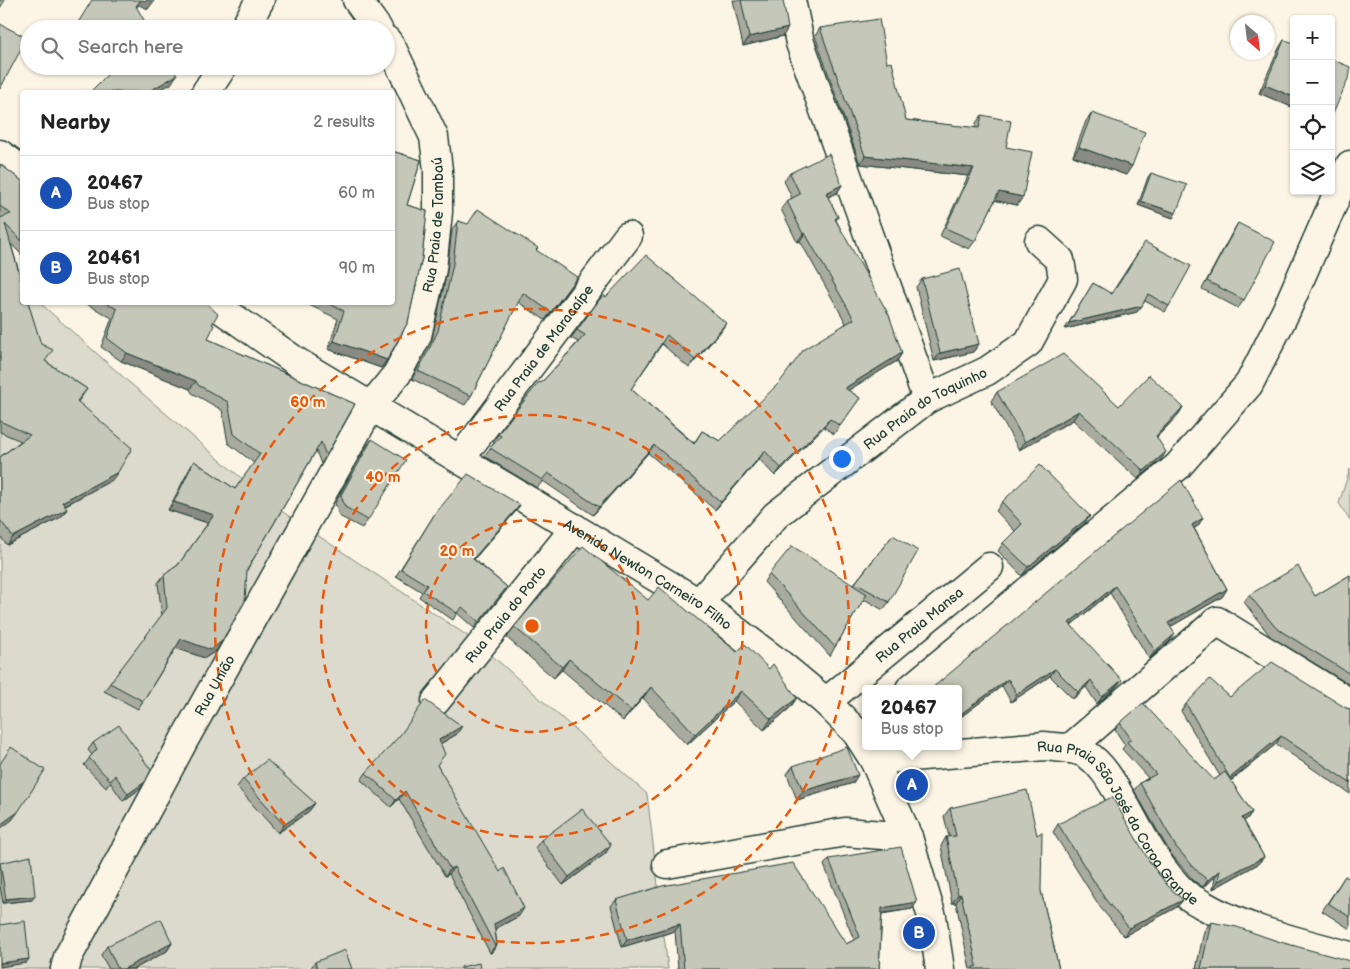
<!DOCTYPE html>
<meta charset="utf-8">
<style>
body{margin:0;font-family:"Balsamiq Sans",sans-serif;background:#f6f6f6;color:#222}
.controls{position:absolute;right:15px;top:15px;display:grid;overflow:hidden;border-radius:5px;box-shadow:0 1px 4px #0004}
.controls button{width:45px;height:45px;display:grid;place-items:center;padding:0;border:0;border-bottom:1px solid #e0e0e0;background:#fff;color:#222;font:25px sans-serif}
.compass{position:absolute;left:1230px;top:15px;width:45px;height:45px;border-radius:50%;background:#fff;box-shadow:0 1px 4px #0004;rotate:152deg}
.you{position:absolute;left:841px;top:458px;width:18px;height:18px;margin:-12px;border:4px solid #fff;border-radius:50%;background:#1a73e8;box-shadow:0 0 0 8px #1a73e833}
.badge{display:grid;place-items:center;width:32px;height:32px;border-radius:50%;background:#111827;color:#fff;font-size:16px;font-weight:700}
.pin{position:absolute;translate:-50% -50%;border:2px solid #fff;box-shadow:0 1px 5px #0006}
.popup{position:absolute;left:862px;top:685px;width:100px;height:65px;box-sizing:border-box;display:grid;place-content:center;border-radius:5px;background:#fff;filter:drop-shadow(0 1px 4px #0005);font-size:16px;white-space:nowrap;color:#767676}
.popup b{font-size:19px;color:#222}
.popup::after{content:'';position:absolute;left:50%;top:100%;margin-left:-10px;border:10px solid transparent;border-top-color:#fff}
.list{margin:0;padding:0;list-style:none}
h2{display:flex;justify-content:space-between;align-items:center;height:65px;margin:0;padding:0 20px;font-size:21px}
h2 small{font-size:16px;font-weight:400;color:#767676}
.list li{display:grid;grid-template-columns:32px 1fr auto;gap:15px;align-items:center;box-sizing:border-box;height:75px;padding:0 20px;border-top:1px solid #e0e0e0}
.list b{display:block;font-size:19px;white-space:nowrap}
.list p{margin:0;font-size:16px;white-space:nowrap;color:#767676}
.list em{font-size:16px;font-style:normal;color:#767676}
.icon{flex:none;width:28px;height:28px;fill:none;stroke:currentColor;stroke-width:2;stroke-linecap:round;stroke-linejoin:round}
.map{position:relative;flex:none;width:1350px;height:969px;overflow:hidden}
.search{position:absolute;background:#fff;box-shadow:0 1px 4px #0004;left:20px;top:20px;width:375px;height:55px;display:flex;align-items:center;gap:12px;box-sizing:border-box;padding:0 18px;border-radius:28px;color:#767676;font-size:19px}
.panel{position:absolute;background:#fff;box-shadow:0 1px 4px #0004;left:20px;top:90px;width:375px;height:215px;border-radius:5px}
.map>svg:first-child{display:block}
</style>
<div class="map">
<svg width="1350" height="969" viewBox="0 0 1350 969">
<rect width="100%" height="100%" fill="#fcf5e5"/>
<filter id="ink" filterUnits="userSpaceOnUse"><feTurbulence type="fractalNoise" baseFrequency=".02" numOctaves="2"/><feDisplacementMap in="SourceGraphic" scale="10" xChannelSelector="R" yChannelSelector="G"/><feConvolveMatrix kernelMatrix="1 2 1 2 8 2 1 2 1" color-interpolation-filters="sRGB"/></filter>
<g filter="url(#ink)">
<!-- green -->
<g fill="#dcdacc" stroke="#7e8c80">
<path d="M0,266L22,302L40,303L130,383L274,506L478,643L647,794L668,969H0Z"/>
<path d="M1350,469V521L1339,503Z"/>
</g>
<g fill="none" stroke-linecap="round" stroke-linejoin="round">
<defs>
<g id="street">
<path d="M357,0L378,29"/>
<path d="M791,0L800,43L927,399"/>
<path d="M244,29L260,0"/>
<path d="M206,92L223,66"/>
<path d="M0,154L22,170"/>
<path id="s1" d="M211,302L297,362L699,603L780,664L826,702L856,732L874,760L908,837L932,917L940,969"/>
<path id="s2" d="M460,459L628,236"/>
<path id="s3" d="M699,603L776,515L927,399L987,371L1028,343L1063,279L1060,260L1039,241"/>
<path d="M910,689L1178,466L1249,384L1286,311L1350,165"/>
<path id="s4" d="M436,701L575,528"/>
<path id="s5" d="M826,702L989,567"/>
<path d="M1069,749L1217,621L1348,702"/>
<path id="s6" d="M874,760L1045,746C1058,748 1075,747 1086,754C1104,765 1115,788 1125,805C1142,836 1158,869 1184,893C1190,898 1197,901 1203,905C1248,931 1301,942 1350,956"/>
<path d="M667,864L845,832L908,837"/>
<path id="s7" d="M65,969L68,957L184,740L371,406L397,374L417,336L432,269L438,212V170L434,137L391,46L386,40"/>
</g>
</defs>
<!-- street casing -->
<use href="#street" stroke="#1f3d34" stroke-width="31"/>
<!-- street -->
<use href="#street" stroke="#fcf5e5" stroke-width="28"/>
</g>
<!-- wall -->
<g fill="#a9ab9f" stroke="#1f3d34">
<path d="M733,0H783V36L743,46Z"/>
<path d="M820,28L887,63L906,120L975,128L976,123L982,115L1006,147L1023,197L1017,205L995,200L975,241L969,249L940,236L968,176L860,164L815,36Z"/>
<path d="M1284,40L1294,43V108L1259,93L1279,48Z"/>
<path d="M1092,113L1126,175L1073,156L1086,121Z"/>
<path d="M392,151L421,160L407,205L427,211L422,258L408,322L387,360L381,368L328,349L338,319L303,302H392Z"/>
<path d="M0,164L22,181V255L11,244L45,361L87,389L78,402L112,480L64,506L67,509L61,517L7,545L0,536V457L21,441L0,432Z"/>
<path d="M790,173L842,185L837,193L828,197L838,217L836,220L902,353L897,361L848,390L860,398L834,434L824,427L775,476L759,459L715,510L648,453L593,515L543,481L537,488L484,456L494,443L493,442L498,434L541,383L578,342L571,338L577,330L606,297L721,331L689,368L662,344L631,389L694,443L702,431L720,441L846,323L800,241L797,242L781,209L787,201L792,198L784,181Z"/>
<path d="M1151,173L1173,218L1138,205L1148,177Z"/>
<path d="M458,221L536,250L571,286L545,320L518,302L471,396L465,405L412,379L432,339L447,272L452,229Z"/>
<path d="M1238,223L1244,300L1238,308L1202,289L1233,231Z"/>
<path d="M1141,248L1169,306L1165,312L1145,301L1137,312L1065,329L1093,283L1111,294Z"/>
<path d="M922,279L979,344L973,352L934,361L916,287Z"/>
<path d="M83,302H205L212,324L208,339L355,404L326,456L321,464L316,451L247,570L222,641L217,650L205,658L176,648L138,709L104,691L162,616L158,583L164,575L178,565L208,523L168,510L189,470L194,461L235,489L254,463L228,443L222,410L192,393L190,389L121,361L101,347L112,318Z"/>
<path d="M997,392L1119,406L1183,407L1178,415L1157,437L1160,461L1138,479L1073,420L1019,450L991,401Z"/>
<path d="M372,439L368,520L362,528L339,516L335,503L366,447Z"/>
<path d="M1181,480L1198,526L1194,528L1227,589L1222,597L1170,627L1169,642L1149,659L1110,593L1071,625L1116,687L1097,704L1086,687L1073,699L1050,676L1011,702L1002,686L958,719Z"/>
<path d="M1002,502L1090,516L1084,524L1022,576L998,551L1003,543L1015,531L996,511Z"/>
<path d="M516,511L474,559L507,587L474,628L457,613L453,620L419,597L422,592L396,576L434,515Z"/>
<path d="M893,535L889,602L883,610L864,599L835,647L830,656L764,582L769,574L853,585Z"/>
<path d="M1350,575V685L1270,636L1244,602L1249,595L1315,596Z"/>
<path d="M648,600L790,708L764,730L734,701L687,745L643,698L623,721L562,670L554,678L507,638L514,627Z"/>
<path d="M1230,697L1346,708L1350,709V794L1276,744L1231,781L1252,812L1247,819L1244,821L1264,857L1258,864L1213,889L1215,877L1203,887L1194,881L1171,854L1134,790L1140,783L1148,778L1122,749L1125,745L1115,730L1120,723L1214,780L1220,776L1181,711L1186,704Z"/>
<path d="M457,734L440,744L437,765L519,916L495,929L497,945L491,953H490L449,874L445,876L399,799L391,807L361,780L366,773Z"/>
<path d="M93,743L140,789L123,801L110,782L106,788L84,765L92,755L88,750Z"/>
<path d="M793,766L853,783L797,800L787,774Z"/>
<path d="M243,779L315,803L309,811L278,833L237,787Z"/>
<path d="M950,808L1041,891L1059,969H970L956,903H952L941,846L946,837H949L944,816Z"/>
<path d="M1058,824L1151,864L1168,886L1183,900L1177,907L1124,936L1100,907L1053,832Z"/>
<path d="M541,840L611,845L605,854L563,885L535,848Z"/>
<path d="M829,859L912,909L882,914L879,969H678L675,931L622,947L611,906L616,900L846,944L854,940L824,865Z"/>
<path d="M0,863L32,900L3,903L0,885Z"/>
<path d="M1345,876L1350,879V929L1322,911Z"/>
<path d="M1211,922L1277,941L1350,969H1196L1204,931Z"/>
<path d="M172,943L167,951L134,969H109L101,955L107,946Z"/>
<path d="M315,962L352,969H310Z"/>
</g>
<!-- shaded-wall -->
<g fill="#8a8b82" stroke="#1f3d34">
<path d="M141,0L154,1L148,9L139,5L130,14Z"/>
<path d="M788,28L783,36L743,46L749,37Z"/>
<path d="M177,75L171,84L156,92H148Z"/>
<path d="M1265,85L1294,97V108L1259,93Z"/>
<path d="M1079,147L1132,166L1126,175L1073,156Z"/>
<path d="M865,156L974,168L968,176L860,164Z"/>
<path d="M842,185L837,193L820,201L826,193Z"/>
<path d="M999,192L1023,197L1017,205L993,200Z"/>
<path d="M1141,201L1176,213L1173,218L1138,205Z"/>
<path d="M805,233L800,241L797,242L803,234Z"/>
<path d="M1142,306L1137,312L1065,329L1069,323Z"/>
<path d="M726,323L721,331L689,368L695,360Z"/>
<path d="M334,341L387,360L381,368L328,349Z"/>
<path d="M979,344L973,352L934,361L940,353Z"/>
<path d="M127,353L196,381L190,389L121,361Z"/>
<path d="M902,353L897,361L839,396L845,388Z"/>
<path d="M1183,407L1178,415L1150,444L1156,436Z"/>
<path d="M1079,411L1073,420L1019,450L1025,442Z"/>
<path d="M830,419L824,427L775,476L781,468Z"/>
<path d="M654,445L648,453L593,515L599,507Z"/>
<path d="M765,451L759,459L715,510L721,502Z"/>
<path d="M1166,452L1160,461L1138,479L1144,471Z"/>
<path d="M118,472L112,480L56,510L62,502Z"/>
<path d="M174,502L214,515L208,523L168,510Z"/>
<path d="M520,505L516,511L469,565L473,559Z"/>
<path d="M67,509L61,517L7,545L13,537Z"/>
<path d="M1090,516L1084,524L1022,576L1028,567Z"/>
<path d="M1203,518L1198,526L1186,532L1192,525Z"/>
<path d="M1115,586L1110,593L1064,631L1069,623Z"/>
<path d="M1227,589L1222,597L1163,631L1168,623Z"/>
<path d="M1175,634L1169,642L1149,659L1155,651Z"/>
<path d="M181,639L222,641L217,650L205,658L175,648Z"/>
<path d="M569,659L562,670L554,678L562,667Z"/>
<path d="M1055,669L1050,676L1011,702L1017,694Z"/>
<path d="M1008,679L1002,686L958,719V716Z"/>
<path d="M1091,680L1086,687L1073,699L1078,692Z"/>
<path d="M1122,680L1116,687L1097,704L1102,697Z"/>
<path d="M651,687L643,698L623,721L631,711Z"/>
<path d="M741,691L734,701L687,745L695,734Z"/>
<path d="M797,698L790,708L764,730L771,719Z"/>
<path d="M462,726L457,734L433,748L439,740Z"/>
<path d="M1281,736L1276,744L1225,785L1230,778Z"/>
<path d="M858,775L853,783L797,800L803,791Z"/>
<path d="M145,782L140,789L123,801L128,794Z"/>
<path d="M405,791L399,799L391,807L396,800Z"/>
<path d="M315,803L309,811L278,833L284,825Z"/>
<path d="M18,812L12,820L0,829V825Z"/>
<path d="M1252,812L1247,819L1237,826L1242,818Z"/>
<path d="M611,845L605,854L563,885L569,877Z"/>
<path d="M1264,857L1258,864L1213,889L1218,881Z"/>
<path d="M454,867L449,874L445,876L450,869Z"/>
<path d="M1220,870L1215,877L1203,887L1208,880Z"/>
<path d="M961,894L956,903H952L958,895Z"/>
<path d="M35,896L32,900L3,903L6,899Z"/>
<path d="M1183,900L1177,907L1124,936L1129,928Z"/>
<path d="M917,902L912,909L878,914L882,908Z"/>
<path d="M524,908L519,916L489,932L494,924Z"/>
<path d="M680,924L675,931L622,947L627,940Z"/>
<path d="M172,943L167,951L134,969H124Z"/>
<path d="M497,945L491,953H490L495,946Z"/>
<path d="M29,959L26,963L0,967V963Z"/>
</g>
<!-- building -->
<g fill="#c5c7b9" stroke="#1f3d34">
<path d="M0,0H5L0,8Z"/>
<path d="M92,0H141L136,6L149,29H74Z"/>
<path d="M741,0H783L788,28L749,37Z"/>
<path d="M879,19L887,63L892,62L906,120L979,128L982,115L1011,121L1006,147L1032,152L1023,197L999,192L975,241L945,228L974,168L865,156L820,28Z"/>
<path d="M0,24L27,38L0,89Z"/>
<path d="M1284,40L1294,43V97L1265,85Z"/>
<path d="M1331,59L1350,67V74L1333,114L1331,113Z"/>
<path d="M116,66H171L177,75L148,92H90Z"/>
<path d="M1092,113L1145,132L1132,166L1079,147Z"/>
<path d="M392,151L421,160L407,205L427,211L422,258L408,322L387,360L334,341L344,311L326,302H392Z"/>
<path d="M829,154L842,185L826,193L838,217L835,219L889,315L902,353L845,388L860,398L840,426L830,419L781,468L765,451L721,502L654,445L599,507L548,473L542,480L490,448L501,436L498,434L539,382L541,383L585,335L577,330L603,295L606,297L646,255L726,323L695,360L667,335L631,389L694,444L702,431L720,441L780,382L804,349L854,319L805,233L803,234L787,201L800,194L790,173Z"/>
<path d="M0,164L22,181V241L5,224L22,283V302H28L41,344L53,350L45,361L87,389L77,401L132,448L118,472L62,502L67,509L13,537L0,520V457L30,435L0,421V218L11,214L0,206Z"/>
<path d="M1151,173L1187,185L1176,213L1141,201Z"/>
<path d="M478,209L538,248L536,250L577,277L551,312L523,293L471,396L418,371L438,331L453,264L458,221L468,224Z"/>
<path d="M1238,223L1275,242L1244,300L1207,281Z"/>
<path d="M1145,242L1191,266L1169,306L1148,294L1142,306L1069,323L1093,283L1112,294Z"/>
<path d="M960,269L979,344L940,353L922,279Z"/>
<path d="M104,302H205L218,314L212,324L214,325L208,339L355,404L326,456L321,442L247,570L245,601L222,641L211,650L181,639L143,701L110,683L167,608L164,575L178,565L214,515L174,502L194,461L235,489L260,454L234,434L228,402L198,385L196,381L127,353L107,338L117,309Z"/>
<path d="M1063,354L1119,406L1149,375L1183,407L1156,436L1166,452L1144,471L1079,411L1025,442L997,392Z"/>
<path d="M372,439L406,460L368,520L345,507L341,495Z"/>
<path d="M1040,465L1090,516L1028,567L1003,543L1022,524L1002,502Z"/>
<path d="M468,474L520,505L473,559L507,587L479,622L462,607L457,613L423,591L427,585L401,569L434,515Z"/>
<path d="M1181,480L1203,518L1192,525L1227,589L1168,623L1175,634L1155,651L1115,586L1069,623L1122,680L1102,697L1091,680L1078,692L1055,669L1017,694L1008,679L958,716V689H931Z"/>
<path d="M893,535L918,551L889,602L855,583Z"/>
<path d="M583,546L648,600L659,587L737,652L745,644L769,669L773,664L797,698L771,719L741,691L695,734L651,687L631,711L569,659L562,667L514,627Z"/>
<path d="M792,546L867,594L835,647L769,574Z"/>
<path d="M1298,566L1315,596L1350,575V674L1276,628L1249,595Z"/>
<path d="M1272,662L1346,708L1350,709V783L1281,736L1230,778L1186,704L1210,679L1230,697Z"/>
<path d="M425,700L462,726L439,740L445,754L437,765L500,872L504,868L524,908L494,924L497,945L495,946L454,867L450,869L405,791L396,800L366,773L401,734Z"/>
<path d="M1143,703L1214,780L1225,772L1252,812L1242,818L1264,857L1218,881L1220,870L1208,880L1200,874L1176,847L1140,783L1156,774L1127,742L1131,739L1120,723Z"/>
<path d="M119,725L151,770L145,782L128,794L115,775L111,781L89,758L97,749L93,743Z"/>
<path d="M11,747L45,770L18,812L0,825V764Z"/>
<path d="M847,747L858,775L803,791L793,766Z"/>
<path d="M267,760L315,803L284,825L243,779Z"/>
<path d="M1027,790L1037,835L1042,832L1041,891L1059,969H973V967L977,966L961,894L958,895L946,837L956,836L950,808Z"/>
<path d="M1112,797L1151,864L1168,886L1183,900L1129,928L1105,899L1058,824Z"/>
<path d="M582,809L611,845L569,877L541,840Z"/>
<path d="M901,847L917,902L882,908L879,969H684L680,924L627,940L616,900L662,886L793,863L846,944L860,937L829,859Z"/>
<path d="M31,856L35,896L6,899L0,863Z"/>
<path d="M1345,876L1350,879V917L1328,903Z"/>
<path d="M161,919L172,943L124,969H118L107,946Z"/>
<path d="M25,921L29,959L0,963V925Z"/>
<path d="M1211,922L1237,927L1277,941L1350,961V969H1201Z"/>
<path d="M345,950L352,969H317L315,962Z"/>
<path d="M479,963L480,969H461V967Z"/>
</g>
</g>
<!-- distance rings -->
<g fill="none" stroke="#e8590c" stroke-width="2.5" stroke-dasharray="9 6">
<circle cx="532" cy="626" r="106"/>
<circle cx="532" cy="626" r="211"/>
<circle cx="532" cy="626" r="317"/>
</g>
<g text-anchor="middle" stroke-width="4" stroke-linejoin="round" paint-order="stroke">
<!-- street labels -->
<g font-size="14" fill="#1f3d34" stroke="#fcf5e5">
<text dy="5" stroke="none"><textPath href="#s7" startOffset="838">Rua Praia de Tambaú</textPath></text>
<text dy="5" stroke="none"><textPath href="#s2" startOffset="139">Rua Praia de Maracaípe</textPath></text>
<text dy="5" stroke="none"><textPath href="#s3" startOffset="301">Rua Praia do Toquinho</textPath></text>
<text dy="5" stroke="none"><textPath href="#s1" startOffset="515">Avenida Newton Carneiro Filho</textPath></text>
<text dy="5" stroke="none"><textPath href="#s4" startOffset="111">Rua Praia do Porto</textPath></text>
<text dy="5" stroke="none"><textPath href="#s5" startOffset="121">Rua Praia Mansa</textPath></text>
<text dy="5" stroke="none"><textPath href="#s7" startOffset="321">Rua União</textPath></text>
<text dy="5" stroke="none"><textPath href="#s6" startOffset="282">Rua Praia São José da Coroa Grande</textPath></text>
</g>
</g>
<circle cx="532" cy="626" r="8" fill="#e8590c" stroke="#fcf5e5" stroke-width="2.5"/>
<g font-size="15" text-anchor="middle" font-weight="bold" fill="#e8590c" stroke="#fcf5e5" stroke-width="4" stroke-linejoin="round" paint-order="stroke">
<text x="308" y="407">60 m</text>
<text x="383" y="482">40 m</text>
<text x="457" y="556">20 m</text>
</g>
</svg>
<div class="controls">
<button>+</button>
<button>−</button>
<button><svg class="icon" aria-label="locate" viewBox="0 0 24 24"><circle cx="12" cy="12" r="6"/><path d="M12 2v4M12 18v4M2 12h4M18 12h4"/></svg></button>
<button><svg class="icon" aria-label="layers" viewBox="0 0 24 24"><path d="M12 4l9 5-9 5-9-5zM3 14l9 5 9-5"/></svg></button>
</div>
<svg class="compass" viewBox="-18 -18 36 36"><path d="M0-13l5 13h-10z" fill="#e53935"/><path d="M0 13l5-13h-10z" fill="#767676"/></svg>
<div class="you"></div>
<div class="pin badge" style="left:912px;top:785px;background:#1a4fb4">A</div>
<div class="popup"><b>20467</b>Bus stop</div>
<div class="pin badge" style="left:919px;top:933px;background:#1a4fb4">B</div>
<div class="search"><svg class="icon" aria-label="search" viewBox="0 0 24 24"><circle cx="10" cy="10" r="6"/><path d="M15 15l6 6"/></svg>Search here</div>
<section class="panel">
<h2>Nearby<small>2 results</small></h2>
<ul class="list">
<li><span class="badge" style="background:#1a4fb4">A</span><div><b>20467</b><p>Bus stop</p></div><em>60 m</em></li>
<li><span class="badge" style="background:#1a4fb4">B</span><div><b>20461</b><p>Bus stop</p></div><em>90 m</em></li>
</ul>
</section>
</div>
